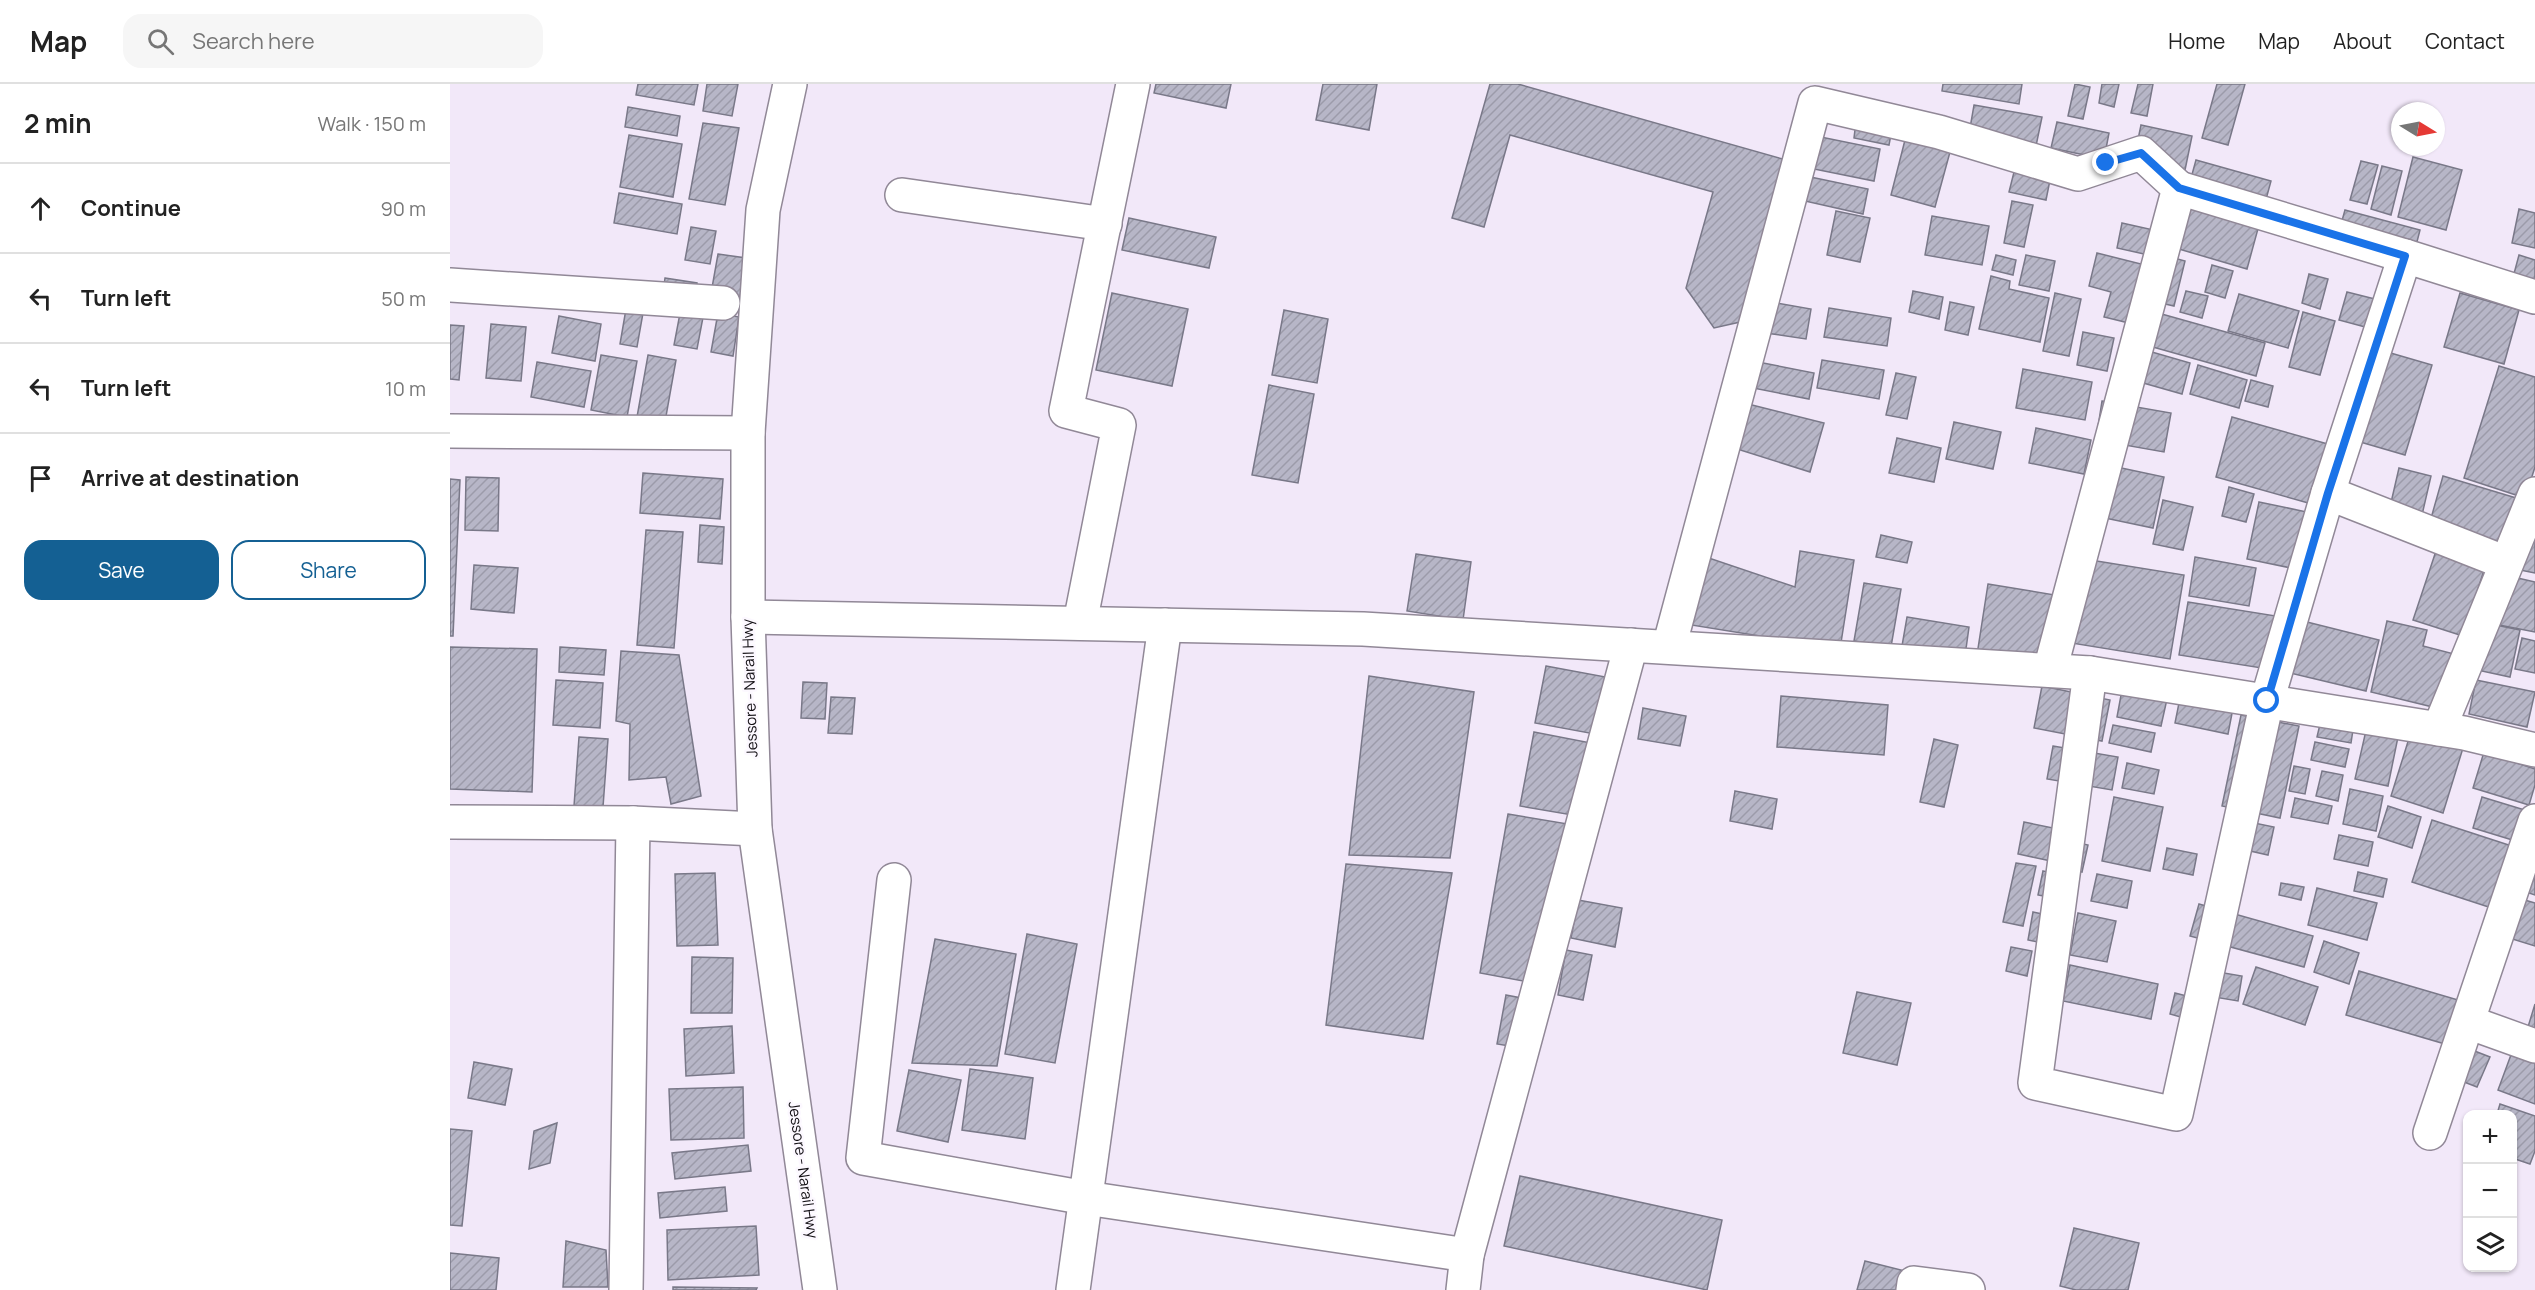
<!DOCTYPE html>
<meta charset="utf-8">
<style>
body{margin:0;font-family:Manrope,sans-serif;background:#f6f6f6;color:#222}
.controls{position:absolute;right:18px;bottom:18px;display:grid;overflow:hidden;border-radius:12px;box-shadow:0 2px 4px #0004}
.controls button{width:54px;height:54px;display:grid;place-items:center;padding:0;border:0;border-bottom:2px solid #e0e0e0;background:#fff;color:#222;font:30px sans-serif}
.compass{position:absolute;left:1941px;top:18px;width:54px;height:54px;border-radius:50%;background:#fff;box-shadow:0 2px 4px #0004;rotate:100deg}
.stop{position:absolute;width:18px;height:18px;margin:-14px;border:4px solid #1a73e8;border-radius:50%;background:#fff}
.stop.end{background:#1a73e8;border-color:#fff;box-shadow:0 2px 6px #0008}
.list{margin:0;padding:0;list-style:none}
h2{display:flex;justify-content:space-between;align-items:center;height:78px;margin:0;padding:0 24px;font-size:26px}
h2 small{font-size:20px;font-weight:400;color:#767676}
.list li{display:grid;grid-template-columns:39px 1fr auto;gap:18px;align-items:center;box-sizing:border-box;height:90px;padding:0 24px;border-top:2px solid #e0e0e0}
.list b{display:block;font-size:22px;white-space:nowrap}
.list em{font-size:20px;font-style:normal;color:#767676}
.actions{display:flex;gap:12px;padding:18px 24px}
.actions a{flex:1;padding:14px 0;border:2px solid #146093;border-radius:18px;text-align:center;font-size:21px;color:#146093}
.actions .main{background:#146093;color:#fff}
.icon{flex:none;width:33px;height:33px;fill:none;stroke:currentColor;stroke-width:2;stroke-linecap:round;stroke-linejoin:round}
.map{position:relative;flex:none;width:2085px;height:1206px;overflow:hidden}
header{display:flex;align-items:center;gap:36px;box-sizing:border-box;height:84px;padding:0 30px;background:#fff;border-bottom:2px solid #e0e0e0}
header strong{font-size:28px}
nav{display:flex;gap:33px;margin-inline-start:auto;font-size:21px}
.search{width:420px;height:54px;background:#f6f6f6;display:flex;align-items:center;gap:15px;box-sizing:border-box;padding:0 21px;border-radius:18px;color:#767676;font-size:22px}
main{display:flex}
aside{flex:1;background:#fff}
.map>svg:first-child{display:block}
</style>
<header>
<strong>Map</strong>
<div class="search"><svg class="icon" aria-label="search" viewBox="0 0 24 24"><circle cx="10" cy="10" r="6"/><path d="M15 15l6 6"/></svg>Search here</div>
<nav><a>Home</a><a>Map</a><a>About</a><a>Contact</a></nav>
</header>
<main>
<aside>
<h2>2 min<small>Walk · 150 m</small></h2>
<ul class="list">
<li><svg class="icon" aria-label="ahead" viewBox="0 0 24 24"><path d="M12 20V5M6 11l6-6 6 6"/></svg><div><b>Continue</b></div><em>90 m</em></li>
<li><svg class="icon" aria-label="left" viewBox="0 0 24 24"><path d="M17 20v-9H6M10 6l-5 5 5 5"/></svg><div><b>Turn left</b></div><em>50 m</em></li>
<li><svg class="icon" aria-label="left" viewBox="0 0 24 24"><path d="M17 20v-9H6M10 6l-5 5 5 5"/></svg><div><b>Turn left</b></div><em>10 m</em></li>
<li><svg class="icon" aria-label="arrive" viewBox="0 0 24 24"><path d="M6 21V4h12l-3 4 3 4H6"/></svg><div><b>Arrive at destination</b></div></li>
</ul>
<div class="actions"><a class="main">Save</a><a>Share</a></div>
</aside>
<div class="map">
<svg width="2085" height="1206" viewBox="0 0 2085 1206">
<defs>
<pattern id="building-hatch" width="6" height="6" patternUnits="userSpaceOnUse" patternTransform="scale(1.5)"><rect width="6" height="6" fill="#b7b6c7"/><path d="M-1 1l2-2M0 6l6-6M5 7l2-2" fill="none" stroke="#9c9baa"/></pattern>
</defs>
<rect width="100%" height="100%" fill="#f2e8f9"/>
<!-- building -->
<g fill="url(#building-hatch)" stroke="#797888" stroke-width="1.5">
<path d="M188,0H248L244,21L186,11Z"/>
<path d="M257,0H288L282,32L253,27Z"/>
<path d="M706,0H781L776,24L704,9Z"/>
<path d="M873,0H927L919,46L866,36Z"/>
<path d="M1040,0H1068L1336,76L1290,238L1264,244L1236,204L1263,108L1060,51L1034,143L1002,134Z"/>
<path d="M1493,0H1572L1569,20L1492,7Z"/>
<path d="M1625,0L1640,3L1633,35L1618,32Z"/>
<path d="M1652,0H1669L1664,23L1649,19Z"/>
<path d="M1688,0H1703L1697,32L1681,29Z"/>
<path d="M1767,0H1795L1778,61L1752,54Z"/>
<path d="M1524,21L1592,33L1586,62L1519,50Z"/>
<path d="M178,23L230,32L227,52L175,43Z"/>
<path d="M1406,38L1442,45L1439,61L1404,54Z"/>
<path d="M1607,38L1659,49L1654,75L1601,64Z"/>
<path d="M253,39L289,44L275,121L239,115Z"/>
<path d="M1691,41L1742,52L1735,86L1684,75Z"/>
<path d="M1356,50L1430,65L1424,97L1349,82Z"/>
<path d="M179,51L232,60L223,113L170,103Z"/>
<path d="M1455,56L1500,68L1485,123L1441,111Z"/>
<path d="M1963,73L2012,86L1996,146L1948,133Z"/>
<path d="M1746,76L1821,97L1797,185L1722,163Z"/>
<path d="M1911,77L1928,81L1917,120L1900,116Z"/>
<path d="M1932,82L1952,87L1941,131L1921,125Z"/>
<path d="M1565,84L1601,91L1596,116L1559,108Z"/>
<path d="M1351,91L1418,105L1413,130L1346,115Z"/>
<path d="M169,109L232,120L227,150L164,139Z"/>
<path d="M1562,117L1583,121L1574,163L1554,159Z"/>
<path d="M2069,125L2085,129V164L2062,159Z"/>
<path d="M1895,126L1970,146L1960,185L1884,165Z"/>
<path d="M1386,127L1420,134L1410,178L1377,171Z"/>
<path d="M1482,132L1539,142L1532,181L1475,171Z"/>
<path d="M679,134L766,153L759,184L672,166Z"/>
<path d="M1672,139L1708,147L1703,172L1667,164Z"/>
<path d="M241,143L266,147L260,180L235,176Z"/>
<path d="M1647,169L1695,181L1679,239L1654,233L1661,208L1639,202Z"/>
<path d="M268,170L296,174L289,220L260,215Z"/>
<path d="M1546,171L1566,176L1563,191L1542,186Z"/>
<path d="M1576,171L1605,177L1599,207L1569,201Z"/>
<path d="M1713,171L1735,177L1724,222L1702,217Z"/>
<path d="M2069,171L2085,176V220L2058,212Z"/>
<path d="M1762,181L1783,187L1775,214L1755,208Z"/>
<path d="M1859,190L1878,195L1870,225L1852,219Z"/>
<path d="M1541,192L1560,197L1559,205L1599,214L1590,258L1529,245Z"/>
<path d="M215,194L247,199L245,215L213,209Z"/>
<path d="M1463,207L1493,213L1489,235L1459,228Z"/>
<path d="M1736,207L1758,212L1752,234L1730,228Z"/>
<path d="M1897,208L1941,219L1934,248L1889,236Z"/>
<path d="M662,209L738,225L722,302L646,286Z"/>
<path d="M1605,209L1631,215L1619,272L1593,267Z"/>
<path d="M2010,209L2069,226L2054,280L1994,263Z"/>
<path d="M1789,210L1849,227L1838,264L1778,247Z"/>
<path d="M1321,218L1361,225L1356,255L1316,249Z"/>
<path d="M1500,218L1524,223L1518,251L1495,246Z"/>
<path d="M231,224L254,228L247,265L224,261Z"/>
<path d="M1379,224L1441,234L1437,262L1374,253Z"/>
<path d="M176,225L193,229L187,263L170,260Z"/>
<path d="M834,226L878,235L867,299L822,291Z"/>
<path d="M1701,227L1815,259L1806,292L1692,260Z"/>
<path d="M1853,228L1885,237L1870,291L1839,283Z"/>
<path d="M268,229L289,233L283,272L261,268Z"/>
<path d="M109,232L151,240L145,277L102,269Z"/>
<path d="M41,240L76,243L71,297L36,294Z"/>
<path d="M0,241L14,242L9,296L0,295Z"/>
<path d="M1633,248L1664,254L1657,287L1627,281Z"/>
<path d="M1920,263L1982,281L1955,371L1893,353Z"/>
<path d="M1688,264L1740,279L1732,310L1679,295Z"/>
<path d="M151,271L187,277L177,333L141,326Z"/>
<path d="M198,271L226,276L215,338L187,333Z"/>
<path d="M1372,276L1434,286L1429,315L1367,304Z"/>
<path d="M87,278L141,287L134,323L81,313Z"/>
<path d="M1308,278L1364,289L1359,315L1303,304Z"/>
<path d="M1748,281L1797,296L1789,324L1740,310Z"/>
<path d="M2049,282L2085,293V383L2075,414L2014,394Z"/>
<path d="M1573,285L1642,298L1635,336L1566,324Z"/>
<path d="M1446,289L1466,293L1457,335L1436,331Z"/>
<path d="M1801,296L1823,302L1818,323L1795,317Z"/>
<path d="M819,301L864,310L848,399L802,391Z"/>
<path d="M1652,317L1721,329L1714,368L1646,356Z"/>
<path d="M1298,320L1374,339L1360,388L1284,364Z"/>
<path d="M1782,333L1885,362L1869,422L1766,393Z"/>
<path d="M1504,338L1551,348L1543,385L1496,375Z"/>
<path d="M1586,344L1641,356L1634,390L1579,379Z"/>
<path d="M1447,354L1491,364L1484,398L1439,389Z"/>
<path d="M1662,382L1714,393L1703,444L1650,433Z"/>
<path d="M1949,384L1981,392L1972,431L1940,423Z"/>
<path d="M193,389L273,395L270,435L190,429Z"/>
<path d="M1993,392L2073,416L2054,482L1974,459Z"/>
<path d="M16,393L49,394L48,447L15,446Z"/>
<path d="M0,395L10,396L3,552H0Z"/>
<path d="M1779,403L1804,410L1796,438L1772,432Z"/>
<path d="M1713,416L1743,423L1733,466L1703,460Z"/>
<path d="M1809,418L1857,428L1846,485L1797,475Z"/>
<path d="M250,441L274,443L272,480L248,478Z"/>
<path d="M196,446L233,448L224,564L187,561Z"/>
<path d="M1431,451L1462,458L1457,479L1426,473Z"/>
<path d="M2085,453V489L2065,485Z"/>
<path d="M1350,467L1404,476L1390,565L1235,540L1247,470L1345,503Z"/>
<path d="M1986,467L2035,483L2013,552L1963,536Z"/>
<path d="M966,470L1021,478L1013,536L957,527Z"/>
<path d="M1745,473L1806,484L1799,522L1739,512Z"/>
<path d="M1628,474L1734,491L1720,575L1615,558Z"/>
<path d="M24,481L68,484L64,529L21,525Z"/>
<path d="M2059,492L2085,498V548L2049,541Z"/>
<path d="M1414,499L1451,505L1441,563L1404,557Z"/>
<path d="M1538,500L1605,511L1593,582L1527,571Z"/>
<path d="M1738,518L1826,532L1818,585L1729,571Z"/>
<path d="M1457,533L1519,543L1515,572L1452,562Z"/>
<path d="M1841,534L1929,556L1916,607L1828,586Z"/>
<path d="M1937,537L1977,546L1973,562L2004,570L1991,625L1921,608Z"/>
<path d="M2036,539L2070,546L2060,593L2027,586Z"/>
<path d="M2072,554L2085,557V589L2065,585Z"/>
<path d="M0,563L87,565L82,708L0,705Z"/>
<path d="M110,563L156,566L154,591L109,588Z"/>
<path d="M171,567L229,571L251,712L221,720L216,693L179,696L180,640L166,637Z"/>
<path d="M1096,582L1161,594L1150,651L1085,639Z"/>
<path d="M919,592L1024,608L1000,774L899,771Z"/>
<path d="M106,596L153,599L150,644L103,641Z"/>
<path d="M2026,596L2085,608L2077,643L2019,630Z"/>
<path d="M353,598L377,599L375,635L351,634Z"/>
<path d="M1592,602L1660,616L1652,657L1584,644Z"/>
<path d="M1672,606L1717,615L1711,642L1667,633Z"/>
<path d="M1731,609L1784,619L1778,650L1725,639Z"/>
<path d="M1331,612L1438,621L1434,671L1327,663Z"/>
<path d="M381,613L405,614L402,650L378,649Z"/>
<path d="M1193,624L1236,632L1230,662L1188,655Z"/>
<path d="M1791,631L1849,642L1830,734L1772,722Z"/>
<path d="M1872,632L1904,639L1901,659L1867,653Z"/>
<path d="M1663,641L1705,649L1701,668L1659,659Z"/>
<path d="M1917,642L1949,648L1938,702L1905,695Z"/>
<path d="M1084,648L1141,659L1128,732L1070,722Z"/>
<path d="M1961,648L2013,664L1993,729L1941,712Z"/>
<path d="M129,653L158,655L153,723L124,722Z"/>
<path d="M1484,655L1508,661L1494,723L1470,718Z"/>
<path d="M1865,658L1899,665L1895,683L1861,676Z"/>
<path d="M1603,662L1668,673L1662,706L1597,695Z"/>
<path d="M2034,668L2085,685V701L2079,721L2023,704Z"/>
<path d="M1677,679L1709,686L1704,710L1672,704Z"/>
<path d="M1844,682L1860,685L1855,710L1839,707Z"/>
<path d="M1872,687L1893,691L1888,717L1866,712Z"/>
<path d="M1900,705L1933,712L1926,747L1893,740Z"/>
<path d="M1285,707L1327,715L1322,745L1280,737Z"/>
<path d="M1664,713L1713,723L1700,787L1652,777Z"/>
<path d="M2032,713L2078,727L2069,758L2023,744Z"/>
<path d="M1845,714L1882,722L1878,740L1841,733Z"/>
<path d="M1938,722L1971,733L1962,764L1928,753Z"/>
<path d="M1058,730L1124,741L1095,901L1030,889Z"/>
<path d="M1775,733L1824,743L1818,771L1769,760Z"/>
<path d="M1982,736L2074,766L2054,828L1962,798Z"/>
<path d="M1574,738L1613,746L1606,778L1568,770Z"/>
<path d="M1889,751L1923,758L1918,782L1884,775Z"/>
<path d="M1620,757L1638,761L1632,788L1614,784Z"/>
<path d="M1717,764L1747,770L1743,791L1713,785Z"/>
<path d="M1566,779L1586,782L1573,842L1553,838Z"/>
<path d="M896,780L1002,789L973,955L876,941Z"/>
<path d="M1593,787L1618,792L1613,816L1588,811Z"/>
<path d="M1908,788L1937,795L1933,813L1904,807Z"/>
<path d="M265,789L268,861L227,862L225,790Z"/>
<path d="M2085,789V811L2067,805Z"/>
<path d="M1647,790L1682,797L1677,824L1641,817Z"/>
<path d="M1831,799L1854,803L1851,816L1829,811Z"/>
<path d="M1867,804L1927,819L1917,856L1858,841Z"/>
<path d="M2068,814L2085,819V862L2056,853Z"/>
<path d="M1128,816L1172,824L1165,863L1121,854Z"/>
<path d="M1749,820L1863,852L1854,883L1740,852Z"/>
<path d="M1583,828L1616,835L1611,863L1578,856Z"/>
<path d="M1628,829L1666,837L1657,878L1620,871Z"/>
<path d="M577,850L627,860L605,979L555,970Z"/>
<path d="M485,855L566,870L547,982L462,979Z"/>
<path d="M1874,857L1909,869L1899,900L1864,888Z"/>
<path d="M1561,863L1582,867L1577,892L1556,887Z"/>
<path d="M1116,866L1142,871L1133,916L1108,911Z"/>
<path d="M242,873L283,874L282,929H241Z"/>
<path d="M1620,881L1708,900L1701,935L1613,917Z"/>
<path d="M1806,883L1868,903L1855,941L1793,920Z"/>
<path d="M1762,887L1792,892L1788,917L1758,912Z"/>
<path d="M1909,887L2008,916L1995,960L1896,931Z"/>
<path d="M1407,908L1461,919L1447,981L1393,969Z"/>
<path d="M1725,909L1764,919L1759,941L1720,930Z"/>
<path d="M1056,911L1092,918L1083,966L1047,960Z"/>
<path d="M2085,920V960L2074,956Z"/>
<path d="M282,942L284,989L236,992L234,945Z"/>
<path d="M2065,960L2085,967V1020L2048,1006Z"/>
<path d="M2022,966L2040,973L2027,1003L2009,996Z"/>
<path d="M24,978L62,985L55,1021L18,1014Z"/>
<path d="M520,985L583,994L575,1055L512,1046Z"/>
<path d="M459,986L511,996L498,1058L447,1047Z"/>
<path d="M293,1003L294,1054L221,1056L219,1005Z"/>
<path d="M2050,1020L2085,1032V1067L2080,1080L2062,1074V1030H2047Z"/>
<path d="M107,1039L100,1079L79,1085L84,1047Z"/>
<path d="M0,1045L22,1047L12,1142L0,1141Z"/>
<path d="M298,1061L301,1087L225,1095L222,1069Z"/>
<path d="M1070,1092L1272,1136L1257,1206L1054,1162Z"/>
<path d="M275,1103L277,1127L210,1134L208,1109Z"/>
<path d="M306,1142L309,1191L218,1196L217,1146Z"/>
<path d="M1624,1144L1689,1159L1678,1206H1626L1610,1202Z"/>
<path d="M116,1157L156,1166L158,1203H113Z"/>
<path d="M0,1169L49,1174L46,1206H0Z"/>
<path d="M1415,1177L1455,1187L1451,1206H1407Z"/>
<path d="M223,1203L307,1204L306,1206H223Z"/>
</g>
<g fill="none" stroke-linecap="round" stroke-linejoin="round">
<defs>
<g id="street">
<path d="M452,111L655,140"/>
<path d="M1955,172L2085,213"/>
<path d="M0,201L273,219"/>
<path d="M0,347L298,349"/>
<path d="M1878,409L2041,473"/>
<path d="M298,533L913,545L1640,589L2014,649L2085,666"/>
<path d="M630,539L669,341L616,327L683,0"/>
<path d="M1222,552L1365,19L1489,48L1628,90L1691,69L1729,104L1600,586"/>
<path d="M1640,589L1585,999L1726,1030L1817,617L1878,409L1955,172L1729,104"/>
<path d="M1989,645L2085,410"/>
<path d="M0,738L183,739L305,745"/>
<path d="M444,796L413,1074L636,1114L1017,1171L1013,1206"/>
<path d="M2018,938L2085,962"/>
<path d="M1980,1049L2085,737"/>
<path d="M1017,1171L1181,561"/>
<path d="M176,1206L183,739"/>
<path d="M623,1206L715,541"/>
<path d="M1463,1206L1464,1199L1518,1206"/>
</g>
<path id="highway" d="M340,0L313,126L298,349V533L305,745L370,1206"/>
</defs>
<!-- street casing -->
<use href="#street" stroke="#918897" stroke-width="36"/>
<!-- highway casing -->
<use href="#highway" stroke="#918897" stroke-width="36"/>
<!-- street -->
<use href="#street" stroke="#fff" stroke-width="33"/>
<!-- highway -->
<use href="#highway" stroke="#fff" stroke-width="33"/>
</g>
<g fill="none" stroke-linecap="round" stroke-linejoin="round">
<!-- route -->
<path stroke="#1a73e8" stroke-width="8" d="M1656,79L1691,69L1729,104L1955,172L1878,409L1817,617"/>
</g>
<g text-anchor="middle" stroke-width="5" stroke-linejoin="round" paint-order="stroke">
<!-- street labels -->
<g font-size="15" fill="#110e13" stroke="#fcf8ff">
<text transform="translate(300 604) rotate(-92)" y="5">Jessore - Narail Hwy</text>
<text transform="translate(353 1086) rotate(82)" y="5">Jessore - Narail Hwy</text>
</g>
</g>
</svg>
<div class="controls">
<button>+</button>
<button>−</button>
<button><svg class="icon" aria-label="layers" viewBox="0 0 24 24"><path d="M12 4l9 5-9 5-9-5zM3 14l9 5 9-5"/></svg></button>
</div>
<svg class="compass" viewBox="-18 -18 36 36"><path d="M0-13l5 13h-10z" fill="#e53935"/><path d="M0 13l5-13h-10z" fill="#767676"/></svg>
<div class="stop" style="left:1817px;top:617px"></div>
<div class="stop end" style="left:1656px;top:79px"></div>
</div>
</main>
